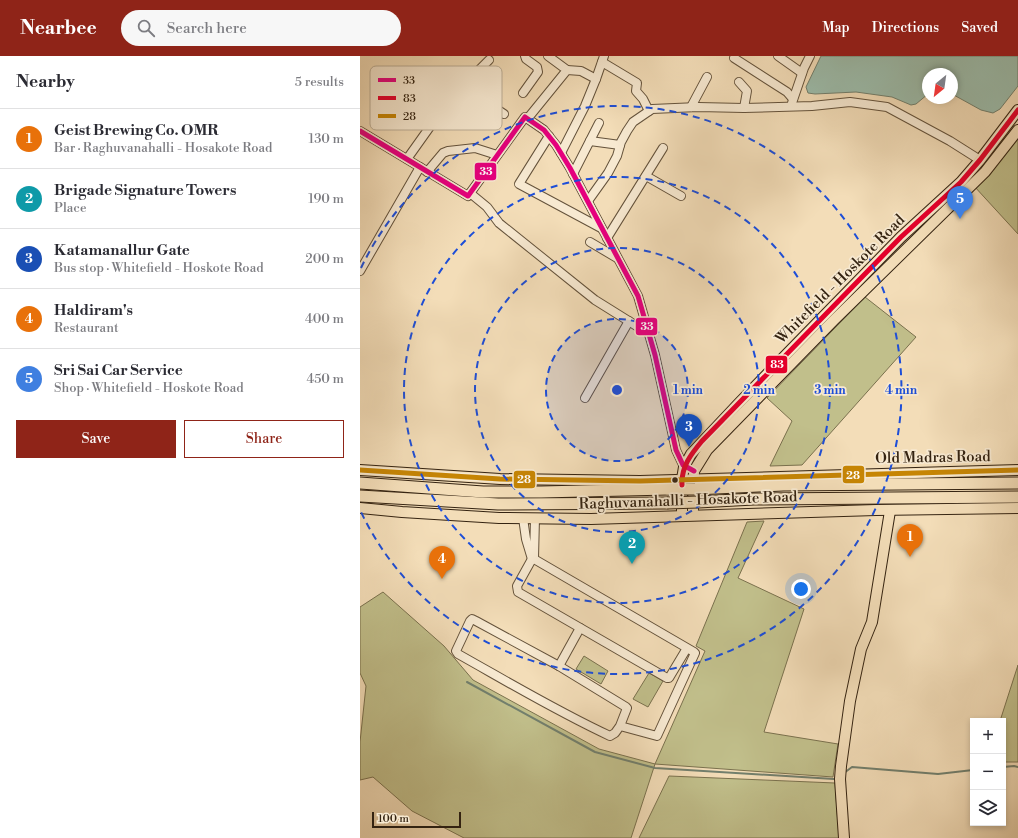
<!DOCTYPE html>
<meta charset="utf-8">
<style>
body{margin:0;font-family:"Libre Bodoni",serif;background:#f7f7f7;color:#2b2b33}
.controls{position:absolute;right:12px;bottom:12px;display:grid;overflow:hidden;border-radius:0px;box-shadow:0 2px 6px #0003}
.controls button{width:36px;height:36px;display:grid;place-items:center;padding:0;border:0;border-bottom:1px solid #e1e1e2;background:#fff;color:#2b2b33;font:20px sans-serif}
.compass{position:absolute;left:562px;top:12px;width:36px;height:36px;border-radius:50%;background:#fff;box-shadow:0 2px 6px #0003;rotate:209deg}
.scale{position:absolute;left:12px;bottom:10px;width:89px;box-sizing:border-box;padding-left:4px;border:2px solid #342311;border-top:0;font-size:11px;line-height:14px;white-space:nowrap;color:#342311;-webkit-text-stroke:3px #f7e9d1;paint-order:stroke}
.you{position:absolute;left:441px;top:533px;width:14px;height:14px;margin:-10px;border:3px solid #fff;border-radius:50%;background:#1a73e8;box-shadow:0 0 0 6px #1a73e833}
.badge{display:grid;place-items:center;width:26px;height:26px;border-radius:50%;background:#8f2418;color:#fff;font-size:13px;font-weight:700}
.pin{position:absolute;translate:-50% -33px;filter:drop-shadow(0 1px 2px #0008)}
.pin::after{content:'';position:absolute;top:21px;width:14px;height:12px;background:inherit;clip-path:polygon(0 0,100% 0,50% 100%)}
.list{margin:0;padding:0;list-style:none}
h2{display:flex;justify-content:space-between;align-items:center;height:52px;margin:0;padding:0 16px;font-size:17px}
h2 small{font-size:13px;font-weight:400;color:#7c7c81}
.list li{display:grid;grid-template-columns:26px 1fr auto;gap:12px;align-items:center;box-sizing:border-box;height:60px;padding:0 16px;border-top:1px solid #e1e1e2}
.list b{display:block;font-size:15px;white-space:nowrap}
.list p{margin:0;font-size:13px;white-space:nowrap;color:#7c7c81}
.list em{font-size:13px;font-style:normal;color:#7c7c81}
.actions{display:flex;gap:8px;padding:12px 16px}
.actions a{flex:1;padding:9px 0;border:1px solid #8f2418;border-radius:0px;text-align:center;font-size:14px;color:#8f2418}
.actions .main{background:#8f2418;color:#fff}
.icon{flex:none;width:22px;height:22px;fill:none;stroke:currentColor;stroke-width:2;stroke-linecap:round;stroke-linejoin:round}
.map{position:relative;flex:none;width:658px;height:782px;overflow:hidden}
header{display:flex;align-items:center;gap:24px;box-sizing:border-box;height:56px;padding:0 20px;background:#8f2418;color:#fff}
header strong{font-size:19px}
nav{display:flex;gap:22px;margin-inline-start:auto;font-size:14px}
.search{width:280px;height:36px;background:#f7f7f7;display:flex;align-items:center;gap:10px;box-sizing:border-box;padding:0 14px;border-radius:22px;color:#7c7c81;font-size:15px}
main{display:flex}
aside{flex:1;background:#fff}
.map>svg:first-child{display:block}
</style>
<header>
<strong>Nearbee</strong>
<div class="search"><svg class="icon" aria-label="search" viewBox="0 0 24 24"><circle cx="10" cy="10" r="6"/><path d="M15 15l6 6"/></svg>Search here</div>
<nav><a>Map</a><a>Directions</a><a>Saved</a></nav>
</header>
<main>
<aside>
<h2>Nearby<small>5 results</small></h2>
<ul class="list">
<li><span class="badge" style="background:#e8710a">1</span><div><b>Geist Brewing Co. OMR</b><p>Bar · Raghuvanahalli - Hosakote Road</p></div><em>130 m</em></li>
<li><span class="badge" style="background:#0f9aa8">2</span><div><b>Brigade Signature Towers</b><p>Place</p></div><em>190 m</em></li>
<li><span class="badge" style="background:#1a4fb4">3</span><div><b>Katamanallur Gate</b><p>Bus stop · Whitefield - Hoskote Road</p></div><em>200 m</em></li>
<li><span class="badge" style="background:#e8710a">4</span><div><b>Haldiram's</b><p>Restaurant</p></div><em>400 m</em></li>
<li><span class="badge" style="background:#3f7fe0">5</span><div><b>Sri Sai Car Service</b><p>Shop · Whitefield - Hoskote Road</p></div><em>450 m</em></li>
</ul>
<div class="actions"><a class="main">Save</a><a>Share</a></div>
</aside>
<div class="map">
<svg width="658" height="782" viewBox="0 0 658 782">
<rect width="100%" height="100%" fill="#f3ddb8"/>
<filter id="stains"><feTurbulence type="fractalNoise" baseFrequency=".005" numOctaves="4"/><feColorMatrix values="0 0 0 0 .2 0 0 0 0 .09 0 0 0 0 .02 0 0 0 .5 -.17"/></filter>
<radialGradient id="worn" r=".72"><stop offset=".6" stop-color="#630" stop-opacity="0"/><stop offset="1" stop-color="#630" stop-opacity=".3"/></radialGradient>
<!-- green -->
<g fill="#c1bf8b" stroke="#7a714e">
<path d="M658,79V178L614,130Z"/>
<path d="M505,241L556,281L442,409L410,410L432,365L407,342Z"/>
<path d="M404,465L378,522L444,553L404,676L478,688L473,721L295,708L271,782H104L52,755L13,721L0,724V686L6,630L0,617V551L23,536L84,590L113,624L239,693L295,708L345,595L336,590L387,466Z"/>
<path d="M224,600L248,615L241,628L216,613Z"/>
<path d="M658,609V706H643V665H640Z"/>
<path d="M289,617L303,625L288,651L273,643Z"/>
<path d="M309,720L475,727L479,782H279Z"/>
</g>
<!-- water -->
<path fill="#9cbcab" stroke="#727f6d" d="M461,0H658V30L640,53L633,57L621,54L592,38V18H568V38L556,48L551,49L532,41L496,36L455,38L448,37L446,31Z"/>
<g fill="none" stroke-linecap="round" stroke-linejoin="round">
<!-- stream -->
<g stroke="#727f6d" stroke-width="2">
<path d="M107,626L235,696L295,712L474,723L476,722"/>
<path d="M643,711L654,710L658,711"/>
<path d="M484,717L492,711L578,718L613,714"/>
</g>
<defs>
<g id="minor">
<path d="M418,0L442,17"/>
<path d="M374,2L427,36L433,43"/>
<path d="M242,6L277,27L276,35L283,43L289,55"/>
<path d="M207,14L221,15L236,23"/>
<path d="M379,26L387,35L384,52"/>
<path d="M102,30L144,58"/>
<path d="M163,37L178,16L177,11L166,3L165,0"/>
<path d="M432,47L444,12L450,0"/>
<path d="M331,51L347,21"/>
<path d="M168,62L207,14L188,0"/>
<path d="M0,75L108,140L165,61L184,74L196,89L210,112L278,240L295,299L316,394L323,409L334,415"/>
<path d="M189,80L159,128L241,172"/>
<path d="M230,85L260,89"/>
<path d="M201,97L225,50L236,23L244,0"/>
<path d="M47,103L89,44L129,4"/>
<path d="M67,116L83,97L88,95L115,92L137,99"/>
<path d="M213,118L239,67"/>
<path d="M286,120L321,140"/>
<path d="M110,137L127,151L139,167L235,244L283,274L289,275"/>
<path d="M228,145L248,117L257,100L261,86L267,75L273,66L292,53L338,51L384,52L452,50L490,46L527,51L590,85L620,104"/>
<path d="M247,182L303,92"/>
<path d="M230,186L257,202"/>
<path d="M0,215L60,111"/>
<path d="M225,342L269,265"/>
<path d="M163,462L166,483L172,503"/>
<path d="M174,502L175,462"/>
<path d="M199,610L220,572"/>
<path d="M260,670L267,652L266,651L199,610L116,565L112,563L110,565L96,595L98,598C148,626 198,656 250,680L255,677L260,670L297,680L335,597L334,596L174,503H172L157,530L158,536L307,622H309L327,592"/>
</g>
<g id="major">
<path d="M0,414L140,423L280,425L658,414"/>
<path d="M0,452L42,456L139,462L231,463L516,454L658,452"/>
<path d="M333,454L334,415L347,394L474,264L625,116L658,74"/>
<path d="M322,460V423L324,411L331,398L380,346L541,181L601,126L620,104L658,54"/>
<path d="M484,782L480,723L481,710L490,645L501,593L512,566L530,455"/>
</g>
<g id="highway">
<path d="M0,427L123,436H181L308,433"/>
<path d="M335,433L423,429L658,427"/>
<path d="M0,440L138,448L307,447"/>
<path d="M338,446L394,443L658,441"/>
</g>
</defs>
<!-- minor casing -->
<use href="#minor" stroke="#64523b" stroke-width="10"/>
<!-- major casing -->
<use href="#major" stroke="#342311" stroke-width="12"/>
<!-- highway casing -->
<use href="#highway" stroke="#342311" stroke-width="13"/>
<!-- minor -->
<use href="#minor" stroke="#f7e9d1" stroke-width="8"/>
<!-- major -->
<use href="#major" stroke="#f3ddb8" stroke-width="10"/>
<!-- highway -->
<use href="#highway" stroke="#f3ddb8" stroke-width="11"/>
<defs>
<g id="highway-bridge">
<path d="M308,433H335"/>
<path d="M307,447L338,446"/>
</g>
</defs>
<!-- highway-bridge casing -->
<use href="#highway-bridge" stroke="#342311" stroke-width="13" stroke-linecap="butt"/>
<!-- highway-bridge -->
<use href="#highway-bridge" stroke="#f3ddb8" stroke-width="11"/>
<defs>
<path id="bus-1" d="M0,75L108,140L165,61L184,74L196,89L210,112L278,240L295,299L316,394L323,409L334,415"/>
<path id="bus-2" d="M322,429C321,411 331,398 342,385L541,181L601,126L620,104L658,54"/>
<path id="bus-3" d="M0,414L140,423L280,425L658,414"/>
</defs>
<!-- bus-1 casing -->
<use href="#bus-1" stroke="#f7e9d1" stroke-width="8"/>
<!-- bus-2 casing -->
<use href="#bus-2" stroke="#f7e9d1" stroke-width="8"/>
<!-- bus-3 casing -->
<use href="#bus-3" stroke="#f7e9d1" stroke-width="8"/>
<!-- bus-1 -->
<use href="#bus-1" stroke="#e5007d" stroke-width="5"/>
<!-- bus-2 -->
<use href="#bus-2" stroke="#e4002b" stroke-width="5"/>
<!-- bus-3 -->
<use href="#bus-3" stroke="#c68504" stroke-width="5"/>
</g>
<!-- distance rings -->
<circle cx="257" cy="334" r="71" fill="#1d4ed8" fill-opacity=".12"/>
<g fill="none" stroke="#1d4ed8" stroke-width="2" stroke-dasharray="7 5">
<circle cx="257" cy="334" r="71"/>
<circle cx="257" cy="334" r="142"/>
<circle cx="257" cy="334" r="213"/>
<path d="M1 212A284 284 0 1 1 1 456"/>
</g>
<!-- markers -->
<circle fill="#342311" stroke="#f7e9d1" stroke-width="1.5" cx="315" cy="424" r="3.5"/>
<g text-anchor="middle" stroke-width="3.5" stroke-linejoin="round" paint-order="stroke">
<!-- street labels -->
<g font-size="15" fill="#342311" stroke="#f7e9d1">
<text transform="translate(480 223) rotate(-45)" y="5">Whitefield - Hoskote Road</text>
<text transform="translate(573 401) rotate(-1)" y="5">Old Madras Road</text>
<text transform="translate(328 444) rotate(-2)" y="5">Raghuvanahalli - Hosakote Road</text>
</g>
</g>
<!-- legend -->
<rect x="10" y="10" width="132" height="64" rx="6" fill="#f7e9d1" stroke="#bcae97" stroke-width="1"/>
<rect x="18" y="22" width="18" height="4" fill="#e5007d"/>
<rect x="18" y="40" width="18" height="4" fill="#e4002b"/>
<rect x="18" y="58" width="18" height="4" fill="#c68504"/>
<g font-size="11" fill="#342311">
<text x="43" y="28">33</text>
<text x="43" y="46">83</text>
<text x="43" y="64">28</text>
</g>
<circle cx="257" cy="334" r="6" fill="#1d4ed8" stroke="#f7e9d1" stroke-width="2"/>
<g font-size="12" text-anchor="middle" font-weight="bold" fill="#1d4ed8" stroke="#f7e9d1" stroke-width="3.5" stroke-linejoin="round" paint-order="stroke">
<text x="328" y="338">1 min</text>
<text x="399" y="338">2 min</text>
<text x="470" y="338">3 min</text>
<text x="541" y="338">4 min</text>
</g>
<g stroke="#f7e9d1" stroke-width="1.5">
<rect x="114" y="106" width="23" height="19" rx="4" fill="#e5007d"/>
<rect x="275" y="261" width="23" height="19" rx="4" fill="#e5007d"/>
<rect x="405" y="299" width="23" height="19" rx="4" fill="#e4002b"/>
<rect x="482" y="409" width="23" height="19" rx="4" fill="#c68504"/>
<rect x="153" y="414" width="23" height="19" rx="4" fill="#c68504"/>
</g>
<g font-size="11" text-anchor="middle" font-weight="bold" fill="#fff">
<text x="126" y="119">33</text>
<text x="287" y="274">33</text>
<text x="417" y="312">83</text>
<text x="493" y="423">28</text>
<text x="164" y="427">28</text>
</g>
<rect width="100%" height="100%" filter="url(#stains)"/>
<rect width="100%" height="100%" fill="url(#worn)"/>
</svg>
<div class="controls">
<button>+</button>
<button>−</button>
<button><svg class="icon" aria-label="layers" viewBox="0 0 24 24"><path d="M12 4l9 5-9 5-9-5zM3 14l9 5 9-5"/></svg></button>
</div>
<svg class="compass" viewBox="-18 -18 36 36"><path d="M0-13l5 13h-10z" fill="#e53935"/><path d="M0 13l5-13h-10z" fill="#7c7c81"/></svg>
<div class="scale">100 m</div>
<div class="you"></div>
<div class="pin badge" style="left:550px;top:501px;background:#e8710a">1</div>
<div class="pin badge" style="left:272px;top:508px;background:#0f9aa8">2</div>
<div class="pin badge" style="left:329px;top:391px;background:#1a4fb4">3</div>
<div class="pin badge" style="left:82px;top:523px;background:#e8710a">4</div>
<div class="pin badge" style="left:600px;top:163px;background:#3f7fe0">5</div>
</div>
</main>
